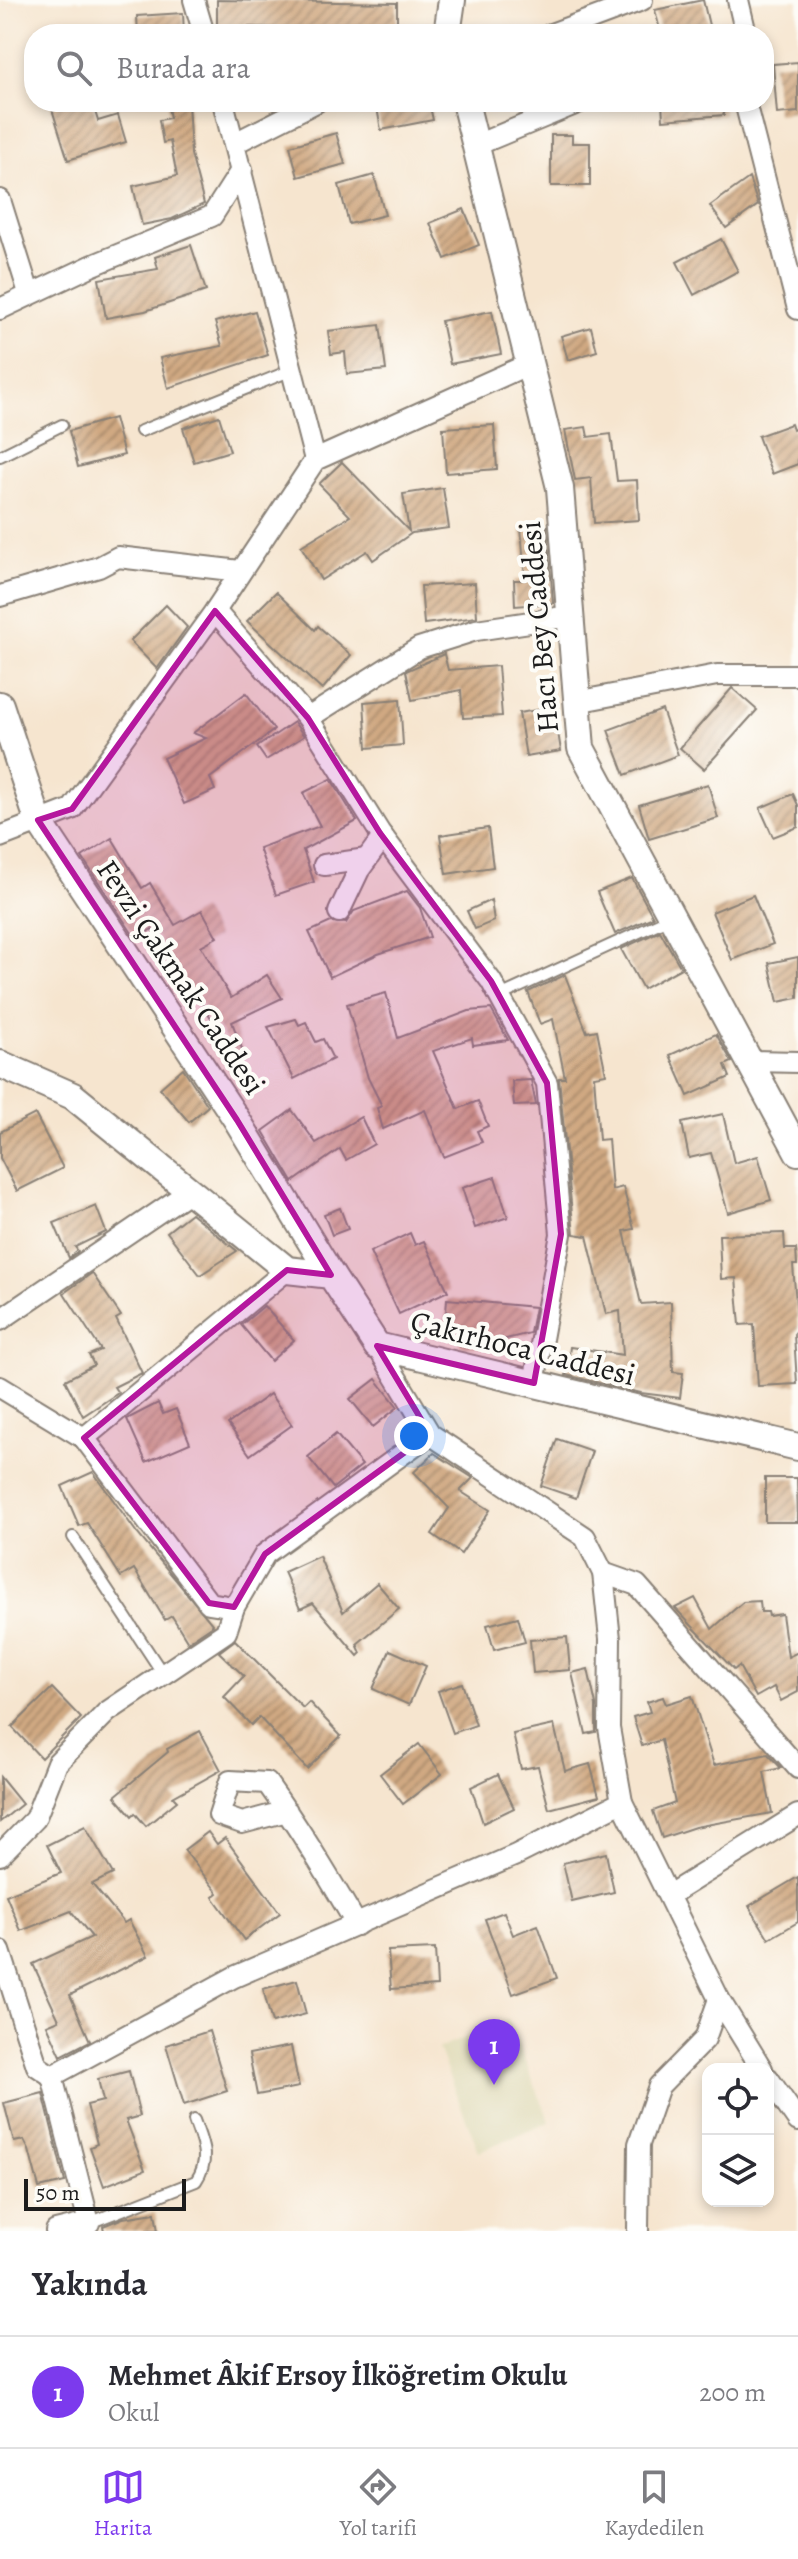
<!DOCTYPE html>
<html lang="tr">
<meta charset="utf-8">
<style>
body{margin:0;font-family:Alegreya,serif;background:#f7f7f7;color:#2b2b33}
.controls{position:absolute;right:24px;bottom:24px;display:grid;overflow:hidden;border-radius:16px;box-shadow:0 4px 12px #0003}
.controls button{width:72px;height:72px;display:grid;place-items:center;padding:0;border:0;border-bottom:2px solid #e1e1e2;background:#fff;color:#2b2b33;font:40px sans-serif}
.scale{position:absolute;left:24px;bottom:20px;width:162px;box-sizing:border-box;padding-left:8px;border:4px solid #1c1c1c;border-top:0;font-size:22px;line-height:28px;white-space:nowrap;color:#1c1c1c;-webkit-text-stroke:6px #fdfcf7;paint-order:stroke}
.you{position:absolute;left:414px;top:1436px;width:28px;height:28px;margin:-20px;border:6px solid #fff;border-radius:50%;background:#1a73e8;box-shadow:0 0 0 12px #1a73e833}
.badge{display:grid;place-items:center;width:52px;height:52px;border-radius:50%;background:#7c3aed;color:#fff;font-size:26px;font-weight:700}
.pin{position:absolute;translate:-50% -66px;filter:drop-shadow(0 2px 4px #0008)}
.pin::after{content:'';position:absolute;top:42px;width:28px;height:24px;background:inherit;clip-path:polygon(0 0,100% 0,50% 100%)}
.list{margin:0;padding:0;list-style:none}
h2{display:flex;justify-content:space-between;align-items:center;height:104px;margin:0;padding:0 32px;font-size:34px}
h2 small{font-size:26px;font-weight:400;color:#7c7c81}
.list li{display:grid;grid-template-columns:52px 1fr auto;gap:24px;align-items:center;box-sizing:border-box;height:112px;padding:0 32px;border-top:2px solid #e1e1e2}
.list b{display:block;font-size:30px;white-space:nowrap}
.list p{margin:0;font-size:26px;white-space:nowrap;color:#7c7c81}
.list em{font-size:26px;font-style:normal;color:#7c7c81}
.icon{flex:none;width:44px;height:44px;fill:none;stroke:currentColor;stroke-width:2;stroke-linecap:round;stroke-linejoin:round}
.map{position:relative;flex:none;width:798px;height:2231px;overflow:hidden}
.search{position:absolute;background:#fff;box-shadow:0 4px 12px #0003;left:24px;right:24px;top:24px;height:88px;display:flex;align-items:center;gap:20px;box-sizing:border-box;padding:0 28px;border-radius:32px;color:#7c7c81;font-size:30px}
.sheet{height:216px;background:#fff}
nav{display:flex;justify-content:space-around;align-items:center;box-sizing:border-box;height:112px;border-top:2px solid #e1e1e2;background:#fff;font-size:22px;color:#7c7c81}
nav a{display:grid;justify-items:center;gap:4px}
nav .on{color:#7c3aed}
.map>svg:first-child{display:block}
</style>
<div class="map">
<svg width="798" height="2231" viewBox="0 0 798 2231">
<defs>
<pattern id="building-hatch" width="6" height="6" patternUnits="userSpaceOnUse" patternTransform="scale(2)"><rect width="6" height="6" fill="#d0a982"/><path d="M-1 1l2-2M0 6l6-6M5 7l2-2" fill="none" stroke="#a8896a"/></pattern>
</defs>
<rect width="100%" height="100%" fill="#fdfcf7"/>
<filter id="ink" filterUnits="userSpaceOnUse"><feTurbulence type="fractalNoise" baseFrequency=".0125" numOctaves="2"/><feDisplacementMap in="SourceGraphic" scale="16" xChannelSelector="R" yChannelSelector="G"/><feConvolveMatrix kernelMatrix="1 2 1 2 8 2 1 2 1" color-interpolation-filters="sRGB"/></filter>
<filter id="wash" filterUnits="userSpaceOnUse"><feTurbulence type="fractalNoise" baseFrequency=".006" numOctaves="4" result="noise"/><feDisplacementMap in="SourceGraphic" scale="32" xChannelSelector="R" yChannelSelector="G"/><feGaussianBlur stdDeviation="1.8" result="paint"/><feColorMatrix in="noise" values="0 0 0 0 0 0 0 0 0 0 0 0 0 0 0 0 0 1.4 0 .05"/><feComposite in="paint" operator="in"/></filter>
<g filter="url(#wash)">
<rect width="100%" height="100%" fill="#f6e5cf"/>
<!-- built -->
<path fill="#e1dcba" d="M508,2020L550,2122L479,2151L438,2049Z"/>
<g id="blocks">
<!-- building -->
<g fill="url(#building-hatch)">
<path d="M217,0L397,3V34H307V29L249,27V34H217Z"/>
<path d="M703,0L711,34H661L655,10Z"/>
<path d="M183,13L184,34H138L137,16Z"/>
<path d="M798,62V112L777,114L773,64Z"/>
<path d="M64,102H92L98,121L118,115L126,142L68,160L51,106Z"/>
<path d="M167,102H188L191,154L204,204L172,219L142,225L133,186L177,176L170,141L163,143L159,120L170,118Z"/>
<path d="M376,102H429L433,120L381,130Z"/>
<path d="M662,102H723L724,115L663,120Z"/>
<path d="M336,133L345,164L298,177L290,146Z"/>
<path d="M551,135H572V143H590V186H551Z"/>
<path d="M374,175L385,215L349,224L339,185Z"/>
<path d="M749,178L758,205L726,228L710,206Z"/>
<path d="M464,209L479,245L445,259L430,223Z"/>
<path d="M721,239L738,271L694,295L677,262Z"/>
<path d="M191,245L206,291L145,311L106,318L99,279L158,269L155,257Z"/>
<path d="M255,311L268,355L168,388L160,358L222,346L215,322Z"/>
<path d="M492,311L501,354L450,364L441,321Z"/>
<path d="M380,325L386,370L347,374L345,352L331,354L328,331Z"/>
<path d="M591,327L597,351L568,360L561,336Z"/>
<path d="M219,416L230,451L194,462L183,428Z"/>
<path d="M114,418L124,455L78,467L69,431Z"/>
<path d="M791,424L793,430L798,428V464L772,474L758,436Z"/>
<path d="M494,425L497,469L446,473L443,428Z"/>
<path d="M586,427L588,437L611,434L617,481L637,480L639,520L594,523L591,478L575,480L565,430Z"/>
<path d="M342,462L409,531L403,494L443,488L449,528L412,533L373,560L367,551L321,580L301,546L350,516L319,484Z"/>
<path d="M547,526L553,603L515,606L514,580H525L521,527Z"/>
<path d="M475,583L477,617L424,624L421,586Z"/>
<path d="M276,592L315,630L318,626L351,655L322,690L247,621Z"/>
<path d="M166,605L187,627L157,669L130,641Z"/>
<path d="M444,654L448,670L498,666L502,716L463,718L461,690L412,700L406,671Z"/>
<path d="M732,688L757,710L704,769L680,748Z"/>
<path d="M246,693L274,730L210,778L215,790L184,804L163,758L206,738L193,733Z"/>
<path d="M400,699L403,745L367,748L364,702Z"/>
<path d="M554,707L561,751L526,757L519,713Z"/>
<path d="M662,710L678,755L625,775L608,730Z"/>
<path d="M294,722L304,736L266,760L257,747Z"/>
<path d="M331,779L357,821L303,850L314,882L276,895L259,848L320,826L303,793Z"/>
<path d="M708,784L718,818L649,839L639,805Z"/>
<path d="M793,794L798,805V827L773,837L760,808Z"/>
<path d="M488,828L493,867L446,874L440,835Z"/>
<path d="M112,838L142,888L150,883L175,925L202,910L217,937L201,946L231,998L267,975L282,998L232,1022L245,1057L239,1060L196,995L183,1002L170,979L178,975L152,929L136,939L82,857Z"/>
<path d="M632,878L653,917L615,934L597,892Z"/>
<path d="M407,891L420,908L430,937L378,954L330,977L309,932L331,922L346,923L354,911Z"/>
<path d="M753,895L773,944L732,960L712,912Z"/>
<path d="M491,900L494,921L475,929L467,911Z"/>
<path d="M660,931L681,968L643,989L621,949Z"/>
<path d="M798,957V998L778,1002L769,963Z"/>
<path d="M565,975L587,1032L597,1030L606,1074L594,1076L599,1140L608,1139L612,1190L623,1187L634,1229L624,1231L641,1304L671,1302L673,1372L683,1373L680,1398L641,1393L566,1375L570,1347L623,1355L620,1311L606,1314L587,1236L574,1234L559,1078H565L553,1019L540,1024L528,992Z"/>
<path d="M386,993L398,1038L469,1011L491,1009L508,1040L473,1045L472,1038L433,1051L458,1109L478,1101L488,1126L477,1131L482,1142L444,1157L425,1110L383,1129L377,1108L382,1106L368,1078L347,1004Z"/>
<path d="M296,1019L299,1025L306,1022L316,1042L323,1039L333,1059L294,1079L268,1027Z"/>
<path d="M716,1034L732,1062L725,1065L730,1077L688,1096L670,1055Z"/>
<path d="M183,1068L208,1106L189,1122L160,1088Z"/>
<path d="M531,1080L536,1105L514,1106L512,1081Z"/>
<path d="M292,1110L316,1143L361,1117L374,1144L346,1160L340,1149L293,1182L263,1131Z"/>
<path d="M35,1114L63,1168L17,1191L0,1158V1132Z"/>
<path d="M723,1114L734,1163L758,1156L771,1200L728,1213L711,1153L689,1158L682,1123Z"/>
<path d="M495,1177L508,1217L475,1228L462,1188Z"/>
<path d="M96,1206L106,1232L75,1247L78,1251L69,1258L54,1223Z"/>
<path d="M340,1208L348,1229L332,1235L324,1214Z"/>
<path d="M191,1213L237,1251L200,1275L167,1232Z"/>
<path d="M410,1233L415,1245L424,1241L448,1291L399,1314L370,1252Z"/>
<path d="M784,1233L785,1249H796L797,1265H793L798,1329L794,1334L797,1384L758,1386L754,1324L740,1325L736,1278L721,1279L719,1235Z"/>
<path d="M92,1273L121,1316L116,1319L142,1373L114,1387L118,1393L83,1416L65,1380L94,1365L89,1355L101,1350L64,1293Z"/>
<path d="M447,1299L535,1307L530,1333L474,1347L460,1346L462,1328L445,1327Z"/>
<path d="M264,1306L294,1340L271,1361L241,1325Z"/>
<path d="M376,1379L398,1407L373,1427L350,1399Z"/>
<path d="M270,1394L292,1425L250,1455L228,1424Z"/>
<path d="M158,1403L163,1414L176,1409L190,1443L146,1462L127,1419Z"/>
<path d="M336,1434L362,1465L333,1488L308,1457Z"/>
<path d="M557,1439L592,1451L576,1498L541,1486Z"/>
<path d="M434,1453L473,1478L460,1491L490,1510L461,1554L432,1534L449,1508L414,1472Z"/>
<path d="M93,1472L137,1533L213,1625L188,1642L172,1616L165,1620L134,1569L121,1577L87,1523L79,1526L62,1486Z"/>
<path d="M765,1478H797L798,1522H765Z"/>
<path d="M319,1556L343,1612L377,1583L399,1609L357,1644L361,1653L358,1656L313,1603L300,1609L284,1572Z"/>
<path d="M695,1598L712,1629L743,1602L760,1601L761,1612H768L769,1616L782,1614L788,1657L798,1652V1692L781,1701L774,1687L756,1697L739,1666L734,1670L675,1608Z"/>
<path d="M518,1617L525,1642L494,1650L487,1625Z"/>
<path d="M567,1637L570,1670L533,1673L530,1640Z"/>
<path d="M235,1640L303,1708L309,1702L341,1736L307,1769L259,1717L251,1725L224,1697L244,1676L219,1652Z"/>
<path d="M390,1650L426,1666L409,1705L373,1689Z"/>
<path d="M588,1669L596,1705V1732L586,1734L572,1673Z"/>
<path d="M462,1683L476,1725L453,1733L438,1691Z"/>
<path d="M52,1688L81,1718L41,1758L12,1727Z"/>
<path d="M692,1696L714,1765L768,1754L781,1768L764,1772L772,1813L695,1827L662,1838L653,1811L675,1803L661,1740L642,1746L633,1717L650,1712L647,1702L663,1697L666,1704Z"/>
<path d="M554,1725L565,1771L590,1764L599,1796L549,1809L538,1766L521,1769L513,1734Z"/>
<path d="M200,1731L221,1770L173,1797L177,1801L146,1826L135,1813L132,1816L115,1796L168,1752L167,1749Z"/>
<path d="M419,1744L442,1774L403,1804L380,1774Z"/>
<path d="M498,1774L514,1808L483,1823L471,1787Z"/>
<path d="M0,1777L22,1804L0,1822Z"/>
<path d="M85,1826L113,1874L92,1884L124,1923L129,1920L148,1956L70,1995L90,2041L61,2056L47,2025L59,2020L33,1964L92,1937L71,1911L21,1931L6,1895L61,1873L47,1845Z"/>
<path d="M208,1832L217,1844L225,1838L280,1913L244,1940L213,1897L218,1893L184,1850Z"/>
<path d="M606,1853L614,1892L572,1902L563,1863Z"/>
<path d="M798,1877V1922L769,1939L749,1906Z"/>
<path d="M504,1912L513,1935L538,1925L557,1978L513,1994L485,1919Z"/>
<path d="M435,1949L437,1986L391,1989L388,1951Z"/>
<path d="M297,1980L306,2014L272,2023L263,1989Z"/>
<path d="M209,2031L227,2091L184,2105L166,2045Z"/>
<path d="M291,2046L299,2087L257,2095L249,2054Z"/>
<path d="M129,2071L140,2116L126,2120L145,2170L104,2186L90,2147L97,2144L87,2105L103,2101L98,2079Z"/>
<path d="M43,2093L65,2182L39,2188L29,2150L24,2140L14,2142L4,2103Z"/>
<path d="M155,2213L158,2231H104L103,2226L123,2218Z"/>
</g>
</g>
</g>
<g filter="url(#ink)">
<use href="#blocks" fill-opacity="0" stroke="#898076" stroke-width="2"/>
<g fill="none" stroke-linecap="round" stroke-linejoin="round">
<defs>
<g id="lane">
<path d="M141,431L292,370"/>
<path d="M0,456L62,425"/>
<path d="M500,996L672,917"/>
<path d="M73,1537L163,1674"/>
<path d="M89,2223L196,2181C211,2159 202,2143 194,2120"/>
</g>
<g id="street">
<path d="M194,0L204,34"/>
<path d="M738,0L746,34"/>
<path d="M551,34L642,0"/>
<path d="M223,102L315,460"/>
<path d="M745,102L798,309"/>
<path d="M235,143L316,102"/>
<path d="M474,146L580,102"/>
<path d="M0,200L29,293"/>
<path d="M0,309L91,266L212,216L242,169"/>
<path d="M0,596L99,567L118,557L240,571"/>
<path d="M215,611L308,718L380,833L491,981L547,1083L561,1234L534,1383"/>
<path d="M576,702L717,675H798"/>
<path d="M308,718L419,648L476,630L570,616"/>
<path d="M0,837L72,809L215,611L315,460L529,364"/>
<path d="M324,865L367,859"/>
<path d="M339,912L359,870L383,837"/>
<path d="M750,1061L798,1062"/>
<path d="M0,1320L190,1191"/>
<path d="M377,1346L430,1434L585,1537L603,1573L610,1639L609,1728L622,1802L719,1999L762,2069"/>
<path d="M0,1387L84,1438L209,1603L234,1607"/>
<path d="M84,1438L287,1270"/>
<path d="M603,1573L637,1585L798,1768"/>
<path d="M287,1811L242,1823L219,1815L230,1781L267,1783C300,1829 328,1876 357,1925"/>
<path d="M0,1855L35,1819L57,1763L107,1712L226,1632L234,1607L265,1554L430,1434"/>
<path d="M669,1895L798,1815"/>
<path d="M0,1951L37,2066L52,2076L234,1977L516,1855L622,1802"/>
<path d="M52,2076L89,2223L56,2231"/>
<path d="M768,2078L798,2121"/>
<path d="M638,2231L639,2144L659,2086L705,2039L719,1999"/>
</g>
<g id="secondary">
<path d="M447,34L452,0"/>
<path d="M465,102L560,488L581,748L798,1152"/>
<path d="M0,705L38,820L237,1120L331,1275"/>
<path d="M0,1064L73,1096L287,1270L331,1275L377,1346L798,1447"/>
</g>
</defs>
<!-- lane casing -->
<use href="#lane" stroke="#898076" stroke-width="14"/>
<!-- street casing -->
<use href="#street" stroke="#898076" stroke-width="24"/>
<!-- secondary casing -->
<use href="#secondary" stroke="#898076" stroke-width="30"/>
<!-- lane -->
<use href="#lane" stroke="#fff" stroke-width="10"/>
<!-- street -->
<use href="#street" stroke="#fff" stroke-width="20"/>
<!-- secondary -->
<use href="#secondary" stroke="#fff" stroke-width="26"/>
</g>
</g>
<!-- marked area -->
<path fill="#b5179e" fill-opacity="0.2" stroke="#b5179e" stroke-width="6" stroke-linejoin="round" d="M215,611L308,718L380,833L491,981L547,1083L561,1234L534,1383L377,1346L430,1434L265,1554L234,1607L209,1603L84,1438L287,1270L331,1275L237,1120L38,820L72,809Z"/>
<g text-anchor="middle" stroke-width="8" stroke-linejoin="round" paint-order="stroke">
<!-- street labels -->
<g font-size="30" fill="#1c1c1c" stroke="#fdfcf7">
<text transform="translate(539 627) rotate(-95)" y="10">Hacı Bey Caddesi</text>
<text transform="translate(181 977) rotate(56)" y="10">Fevzi Çakmak Caddesi</text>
<text transform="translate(523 1348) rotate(14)" y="10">Çakırhoca Caddesi</text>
</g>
</g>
</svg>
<div class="controls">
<button><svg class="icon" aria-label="locate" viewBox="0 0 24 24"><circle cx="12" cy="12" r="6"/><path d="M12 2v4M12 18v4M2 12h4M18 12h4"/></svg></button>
<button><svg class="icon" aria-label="layers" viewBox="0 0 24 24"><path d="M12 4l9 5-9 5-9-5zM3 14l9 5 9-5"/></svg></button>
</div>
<div class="scale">50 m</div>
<div class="you"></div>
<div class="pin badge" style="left:494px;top:2085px">1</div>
<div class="search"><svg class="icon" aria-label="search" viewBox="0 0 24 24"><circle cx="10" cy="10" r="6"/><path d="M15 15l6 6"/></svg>Burada ara</div>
</div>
<section class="sheet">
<h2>Yakında<small></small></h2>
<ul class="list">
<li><span class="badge">1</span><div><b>Mehmet Âkif Ersoy İlköğretim Okulu</b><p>Okul</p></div><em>200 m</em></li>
</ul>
</section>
<nav>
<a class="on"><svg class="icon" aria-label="map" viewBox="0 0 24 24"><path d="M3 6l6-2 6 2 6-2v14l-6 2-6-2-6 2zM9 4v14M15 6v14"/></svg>Harita</a>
<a><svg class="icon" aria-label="directions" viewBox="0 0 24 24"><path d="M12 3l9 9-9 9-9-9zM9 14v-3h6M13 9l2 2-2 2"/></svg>Yol tarifi</a>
<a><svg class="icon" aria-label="saved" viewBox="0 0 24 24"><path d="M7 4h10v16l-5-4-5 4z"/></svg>Kaydedilen</a>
</nav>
